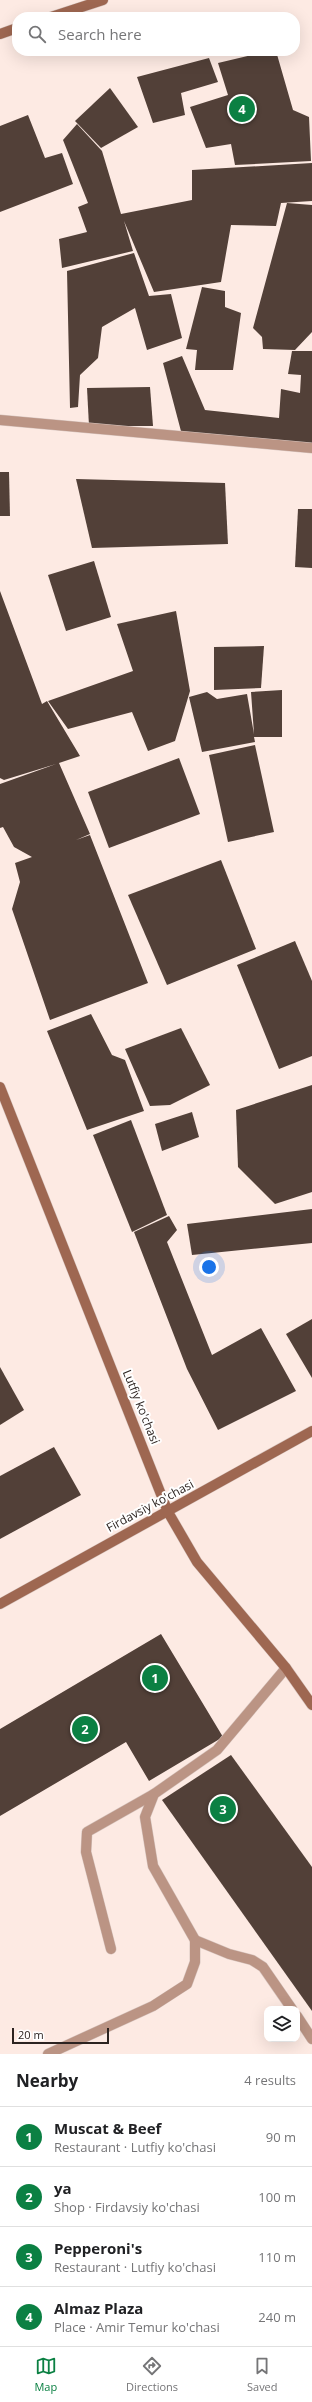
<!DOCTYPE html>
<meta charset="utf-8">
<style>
body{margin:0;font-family:"Open Sans",sans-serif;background:#f2f2f2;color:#202124}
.controls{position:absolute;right:12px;bottom:12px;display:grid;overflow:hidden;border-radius:8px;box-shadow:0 4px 16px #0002}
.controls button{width:36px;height:36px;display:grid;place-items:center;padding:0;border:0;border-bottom:1px solid #e0e0e0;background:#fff;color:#202124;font:20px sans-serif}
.scale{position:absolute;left:12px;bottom:10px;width:97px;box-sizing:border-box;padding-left:4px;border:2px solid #2c2320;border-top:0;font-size:11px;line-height:14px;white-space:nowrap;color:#2c2320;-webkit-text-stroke:3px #fff;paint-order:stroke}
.you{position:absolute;left:209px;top:1267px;width:14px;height:14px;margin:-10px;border:3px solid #fff;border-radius:50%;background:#1a73e8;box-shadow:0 0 0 6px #1a73e833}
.badge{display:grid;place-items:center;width:26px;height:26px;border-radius:50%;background:#0b8043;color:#fff;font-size:13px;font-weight:700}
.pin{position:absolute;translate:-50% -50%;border:2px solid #fff;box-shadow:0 1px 4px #0006}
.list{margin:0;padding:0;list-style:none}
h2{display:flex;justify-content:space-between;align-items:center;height:52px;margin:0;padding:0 16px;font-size:17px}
h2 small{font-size:13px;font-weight:400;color:#757577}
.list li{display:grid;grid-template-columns:26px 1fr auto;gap:12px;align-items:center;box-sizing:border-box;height:60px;padding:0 16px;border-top:1px solid #e0e0e0}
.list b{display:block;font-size:15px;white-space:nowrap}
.list p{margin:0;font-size:13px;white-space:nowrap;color:#757577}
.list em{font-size:13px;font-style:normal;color:#757577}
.icon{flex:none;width:22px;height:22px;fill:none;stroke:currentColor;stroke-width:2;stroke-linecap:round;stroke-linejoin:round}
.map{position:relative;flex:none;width:312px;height:2054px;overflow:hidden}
.search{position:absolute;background:#fff;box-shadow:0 4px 16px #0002;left:12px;right:12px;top:12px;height:44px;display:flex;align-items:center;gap:10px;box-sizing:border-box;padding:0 14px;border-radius:16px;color:#757577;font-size:15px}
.sheet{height:292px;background:#fff}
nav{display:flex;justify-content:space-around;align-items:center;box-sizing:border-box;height:56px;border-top:1px solid #e0e0e0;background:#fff;font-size:11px;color:#757577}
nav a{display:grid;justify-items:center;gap:2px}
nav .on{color:#0b8043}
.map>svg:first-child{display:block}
</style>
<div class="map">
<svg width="312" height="2054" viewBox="0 0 312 2054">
<rect width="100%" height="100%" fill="#fdeae3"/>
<!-- building -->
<g fill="#524038">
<path d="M268,51H276L293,110L309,117L311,161L235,165L231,144L206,148L190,107L228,95L218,63Z"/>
<path d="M209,58L218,82L181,93L185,115L153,123L137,77Z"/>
<path d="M110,88L138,127L101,148L75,121Z"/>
<path d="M28,115L45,158L62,153L73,184L0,212V126Z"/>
<path d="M77,124L102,151L121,214L192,200V170L312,163V201L281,203L276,226L231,225L221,282L154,292L124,221L133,251L62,268L59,239L87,232L78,207L88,203L63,140Z"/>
<path d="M287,203L312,205V332L295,350L263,349L262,337L253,328Z"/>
<path d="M134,253L149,296L171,294L182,338L147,350L135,308L102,327L98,358L80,375L78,407L70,408L67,271Z"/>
<path d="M202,287L225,291V307L241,313L233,370H195L197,350L186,349Z"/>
<path d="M292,351H312V447L182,435L163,363L182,356L205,410L279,418L281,389L300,393L301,375L288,374Z"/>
<path d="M150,387L153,426H89L87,388Z"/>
<path d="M0,472H9L10,516H0Z"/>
<path d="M76,479L225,483L228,544L92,548Z"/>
<path d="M298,509H312V568L295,567Z"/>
<path d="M94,561L111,617L66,631L48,575Z"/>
<path d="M0,591L42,704L47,701L80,756L59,763L90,834L76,840L90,835L148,983L50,1020L12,909L20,882L15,863L32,857L14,847L3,827L0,828V784L56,764L4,780L0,778Z"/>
<path d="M176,611L190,691L175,741L148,751L132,712L68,729L48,701L133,671L117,624Z"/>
<path d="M264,646L261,688L214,690V647Z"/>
<path d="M282,690V737H254L255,742L202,752L189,697L207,692L217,699L247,694L254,734L251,692Z"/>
<path d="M255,745L274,832L228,842L209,755Z"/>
<path d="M179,758L200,814L109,848L88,792Z"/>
<path d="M221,860L256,949L167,985L128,895Z"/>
<path d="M295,941L312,981V1056L279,1069L237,965Z"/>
<path d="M91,1014L112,1055L125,1060L144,1111L87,1130L47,1031Z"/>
<path d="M181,1028L210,1085L170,1105L150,1106L125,1049Z"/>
<path d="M312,1085V1192L275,1204L238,1167L236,1110Z"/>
<path d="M192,1112L199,1137L162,1151L155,1124Z"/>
<path d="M131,1120L167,1215L132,1232L93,1135Z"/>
<path d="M312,1209V1243L192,1255L187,1224Z"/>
<path d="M169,1216L177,1230L167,1242L212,1355L261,1328L296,1391L218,1430L187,1369L134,1232Z"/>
<path d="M312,1319V1378L286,1334Z"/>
<path d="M0,1367L24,1410L0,1425Z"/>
<path d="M54,1447L81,1495L0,1539V1476Z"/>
<path d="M161,1634L223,1737L149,1781L126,1742L0,1816V1729Z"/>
<path d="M231,1755L312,1867V2011L162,1800Z"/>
</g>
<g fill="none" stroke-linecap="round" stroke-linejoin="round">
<defs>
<g id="service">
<path d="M0,420L312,448"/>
<path d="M195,1940L229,1954L252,1960L263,1967L292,2009"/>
<path d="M111,1949L86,1852L87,1832L154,1794"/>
<path d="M297,2016L312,2039"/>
<path d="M48,2054L153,2006L187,1984L195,1962V1940L153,1866L145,1817L154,1794L217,1750L286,1668"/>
</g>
<g id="secondary">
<path d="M51,17L103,0"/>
<path d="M0,34L17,28"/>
<path d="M0,1087L168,1512L197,1562L286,1668L312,1705"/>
<path d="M0,1604L312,1431"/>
</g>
</defs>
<!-- service casing -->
<use href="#service" stroke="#d7c6c0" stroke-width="11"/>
<!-- secondary casing -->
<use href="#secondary" stroke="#d7c6c0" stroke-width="11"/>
<!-- service -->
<use href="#service" stroke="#bb9484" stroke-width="10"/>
<!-- secondary -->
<use href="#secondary" stroke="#9e6751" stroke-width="10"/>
</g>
<g text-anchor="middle" stroke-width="4" stroke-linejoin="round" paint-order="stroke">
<!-- street labels -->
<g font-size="12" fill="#2c2320" stroke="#fff">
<text transform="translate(141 1407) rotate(68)" y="4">Lutfiy ko'chasi</text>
<text transform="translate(150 1506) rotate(-28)" y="4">Firdavsiy ko'chasi</text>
</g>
</g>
</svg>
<div class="controls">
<button><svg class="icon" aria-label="layers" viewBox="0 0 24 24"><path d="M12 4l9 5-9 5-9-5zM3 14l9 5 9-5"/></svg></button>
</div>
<div class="scale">20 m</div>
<div class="you"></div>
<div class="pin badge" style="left:155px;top:1678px">1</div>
<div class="pin badge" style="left:85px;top:1729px">2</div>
<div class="pin badge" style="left:223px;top:1809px">3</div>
<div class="pin badge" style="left:242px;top:109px">4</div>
<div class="search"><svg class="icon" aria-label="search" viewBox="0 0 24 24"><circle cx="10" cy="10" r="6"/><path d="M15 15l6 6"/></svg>Search here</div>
</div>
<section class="sheet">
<h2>Nearby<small>4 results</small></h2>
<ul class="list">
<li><span class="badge">1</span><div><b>Muscat &amp; Beef</b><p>Restaurant · Lutfiy ko'chasi</p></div><em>90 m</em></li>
<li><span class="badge">2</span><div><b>ya</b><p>Shop · Firdavsiy ko'chasi</p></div><em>100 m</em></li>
<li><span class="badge">3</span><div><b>Pepperoni's</b><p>Restaurant · Lutfiy ko'chasi</p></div><em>110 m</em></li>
<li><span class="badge">4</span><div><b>Almaz Plaza</b><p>Place · Amir Temur ko'chasi</p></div><em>240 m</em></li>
</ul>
</section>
<nav>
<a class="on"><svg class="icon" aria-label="map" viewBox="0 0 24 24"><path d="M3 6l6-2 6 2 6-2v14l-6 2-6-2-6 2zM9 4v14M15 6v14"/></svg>Map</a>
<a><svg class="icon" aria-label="directions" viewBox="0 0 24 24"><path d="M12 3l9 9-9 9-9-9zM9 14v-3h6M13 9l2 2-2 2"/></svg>Directions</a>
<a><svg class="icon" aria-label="saved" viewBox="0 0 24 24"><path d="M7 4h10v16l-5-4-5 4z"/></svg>Saved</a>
</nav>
